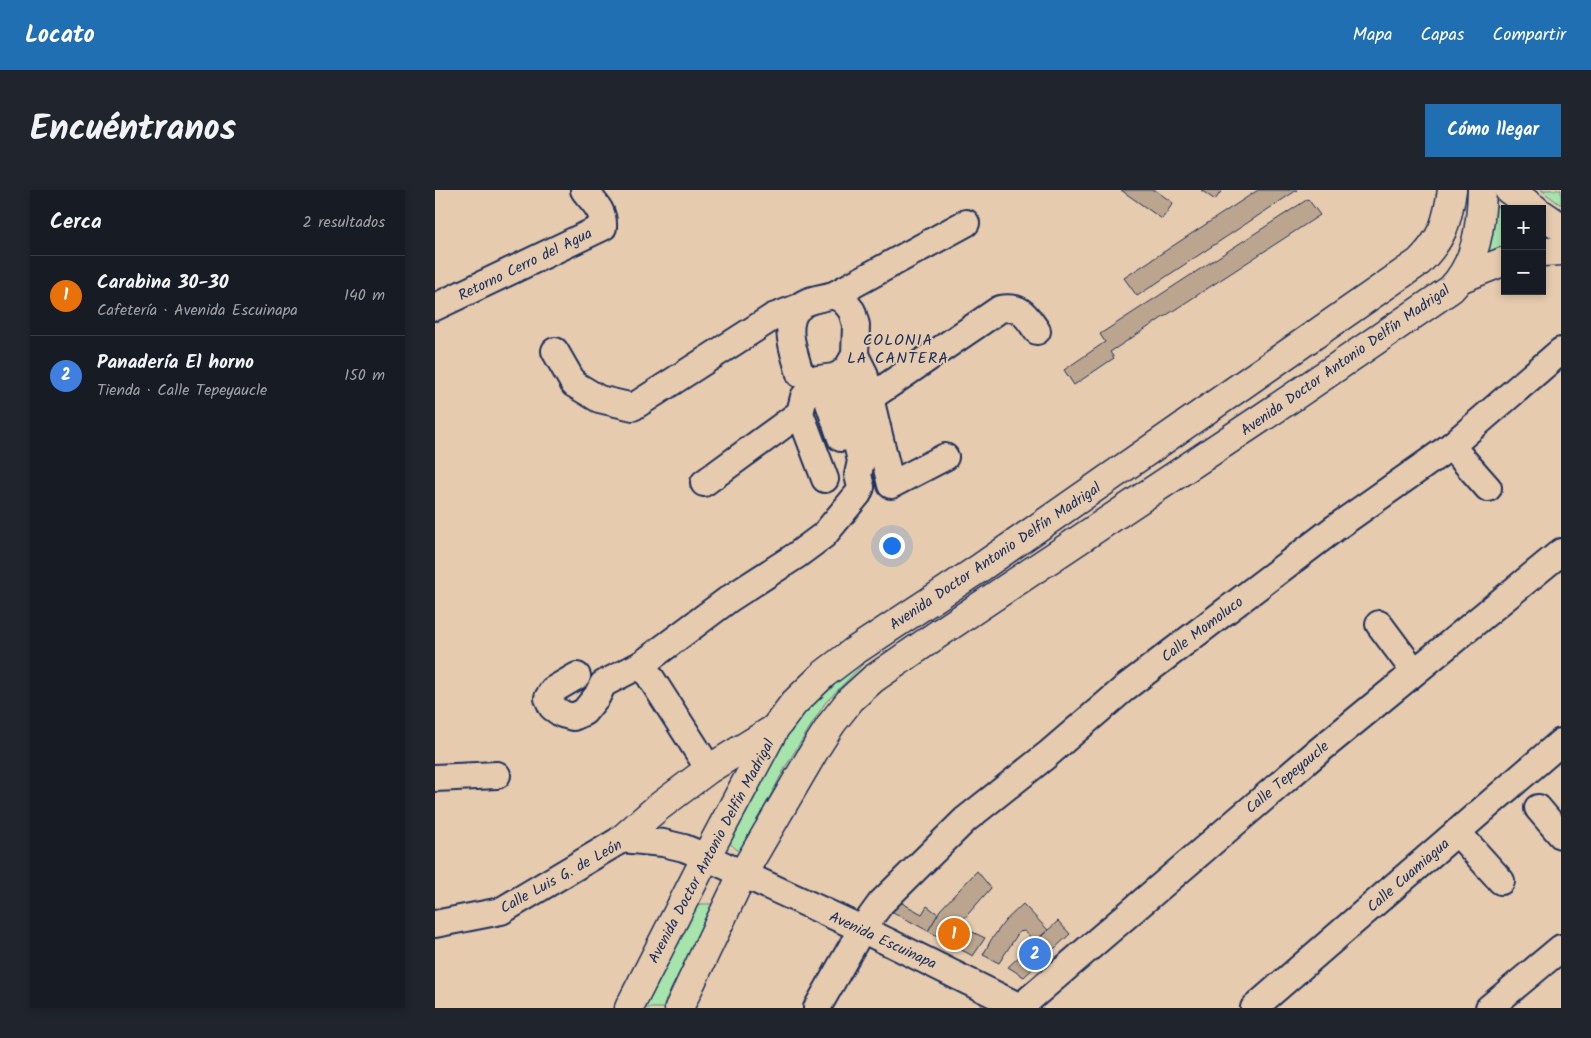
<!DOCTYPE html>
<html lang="es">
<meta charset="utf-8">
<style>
body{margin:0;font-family:Kalam,sans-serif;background:#20242c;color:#f1f3f6}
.controls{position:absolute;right:15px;top:15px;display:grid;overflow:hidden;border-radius:0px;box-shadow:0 2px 8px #0003}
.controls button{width:45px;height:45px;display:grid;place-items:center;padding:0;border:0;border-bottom:1px solid #363941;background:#171b24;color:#f1f3f6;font:25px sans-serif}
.you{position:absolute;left:456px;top:355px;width:18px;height:18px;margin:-12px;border:4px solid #fff;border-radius:50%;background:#1a73e8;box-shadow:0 0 0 8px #1a73e833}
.badge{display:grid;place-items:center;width:32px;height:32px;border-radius:50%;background:#1f6fb2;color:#fff;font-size:16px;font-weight:700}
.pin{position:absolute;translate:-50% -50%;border:2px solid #fff;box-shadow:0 1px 5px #0006}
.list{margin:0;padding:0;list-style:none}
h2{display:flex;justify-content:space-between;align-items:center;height:65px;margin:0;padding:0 20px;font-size:21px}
h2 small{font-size:16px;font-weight:400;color:#9ea1a6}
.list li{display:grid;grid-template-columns:32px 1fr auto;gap:15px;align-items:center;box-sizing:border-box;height:80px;padding:0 20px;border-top:1px solid #363941}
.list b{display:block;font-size:19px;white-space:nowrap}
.list p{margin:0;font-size:16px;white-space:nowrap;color:#9ea1a6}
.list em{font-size:16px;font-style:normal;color:#9ea1a6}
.map{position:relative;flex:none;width:1126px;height:818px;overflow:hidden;border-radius:0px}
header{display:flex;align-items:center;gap:30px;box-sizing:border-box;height:70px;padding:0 25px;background:#1f6fb2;color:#fff}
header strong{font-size:24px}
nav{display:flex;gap:28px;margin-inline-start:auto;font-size:18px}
.intro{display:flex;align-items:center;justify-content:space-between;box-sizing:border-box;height:120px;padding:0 30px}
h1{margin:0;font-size:35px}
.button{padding:12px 22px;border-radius:0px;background:#1f6fb2;color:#fff;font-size:18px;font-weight:700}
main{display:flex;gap:30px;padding:0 30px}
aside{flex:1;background:#171b24;border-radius:0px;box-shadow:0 2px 8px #0003}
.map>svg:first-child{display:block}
</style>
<header>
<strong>Locato</strong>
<nav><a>Mapa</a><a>Capas</a><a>Compartir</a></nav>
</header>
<div class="intro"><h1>Encuéntranos</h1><a class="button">Cómo llegar</a></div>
<main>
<aside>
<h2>Cerca<small>2 resultados</small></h2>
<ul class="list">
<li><span class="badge" style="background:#e8710a">1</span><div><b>Carabina 30-30</b><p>Cafetería · Avenida Escuinapa</p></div><em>140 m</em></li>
<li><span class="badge" style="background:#3f7fe0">2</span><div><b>Panadería El horno</b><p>Tienda · Calle Tepeyaucle</p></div><em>150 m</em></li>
</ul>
</aside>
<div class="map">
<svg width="1126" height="818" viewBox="0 0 1126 818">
<rect width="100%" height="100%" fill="#e6cbae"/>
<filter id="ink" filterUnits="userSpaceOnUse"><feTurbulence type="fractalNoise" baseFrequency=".02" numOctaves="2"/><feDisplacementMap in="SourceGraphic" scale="10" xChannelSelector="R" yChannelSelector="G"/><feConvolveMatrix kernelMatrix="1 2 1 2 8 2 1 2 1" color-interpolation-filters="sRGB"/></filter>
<g filter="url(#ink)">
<!-- green -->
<g fill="#a6e4ac" stroke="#608a85">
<path d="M1106,0H1126V15Z"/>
<path d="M1060,15L1070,21V62L1045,67Z"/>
<path d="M430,472L390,513L352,574L305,663L289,647L337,556L400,488Z"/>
<path d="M256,714H277L229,818H205Z"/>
</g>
<!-- building -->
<g fill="#bba58f" stroke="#1b2f5e">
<path d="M686,0H720L738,13L727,29Z"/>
<path d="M766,0H787L780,10Z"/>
<path d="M823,0H862L702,106L689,88Z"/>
<path d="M873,9L885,25L675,162L679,168L639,195L629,180L670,152L665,144Z"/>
<path d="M542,681L556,698L526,732H519L508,749L493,741L505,720Z"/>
<path d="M456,707L487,724L492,716L503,724L493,741L447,716Z"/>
<path d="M588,714L613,740L600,751L589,741L584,742L564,773L548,765L556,750L570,731Z"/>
<path d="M623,731L635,744L589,787L573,777Z"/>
<path d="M519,732L529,738L519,756L508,749Z"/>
<path d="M529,738L550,748L538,766L519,756Z"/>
</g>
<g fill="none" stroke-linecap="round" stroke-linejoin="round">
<defs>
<g id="minor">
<path d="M399,105L409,111L417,121L421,135L420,165L413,177L406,184L399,187L377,190L365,184C360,164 346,133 365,116C374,109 388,108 399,105Z"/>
<path d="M399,105L531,33"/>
<path d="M0,117L168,37C169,20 159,13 149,0"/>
<path d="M120,161L139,194L164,209L198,217L338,127L365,117"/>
<path d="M420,165L429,183L456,295L510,267"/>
<path d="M386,190L406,248"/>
<path d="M369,207L365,223L390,289"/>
<path d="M436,207L565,119C587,115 591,126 602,141"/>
<path d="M1016,256L1053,298"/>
<path d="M269,293L365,223"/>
<path d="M944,434L979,481"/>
<path d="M207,474L274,579"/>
<path d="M142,486L118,500L113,508L117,517L127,524L138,527L149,522L162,506L168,494L207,474L294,409L362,365L389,345L423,304L426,297L423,285L426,271L406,184"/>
<path d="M0,588L62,585"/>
<path d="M1103,618L1126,645"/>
<path d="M1022,642L1066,691"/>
<path d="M0,734L66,721L187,649L228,653L249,658L271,667L427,739L587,818"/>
<path d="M382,818L427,739L446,713L530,630L612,565L691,497L900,338L1016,256L1126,161"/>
<path d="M584,818L880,564L1126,362"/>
<path d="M819,818L1126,552"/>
<path d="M1054,818L1126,758"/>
</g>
<g id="major">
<path d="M1074,0L1100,19"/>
<path d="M1107,24L1126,37"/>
<path d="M1107,62L1126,61"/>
<path d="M1027,88L1070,71"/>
<path d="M187,649L221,619L274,579L339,539"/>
<path d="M194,818L271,667L340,538L359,513L389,484L418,462L542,380L984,72C1008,48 1012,33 1017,0"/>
<path d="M244,818L307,685L381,558L397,533L416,509L438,489L506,442L855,209L1016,99C1042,72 1046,35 1047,0"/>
</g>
</defs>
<!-- minor casing -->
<use href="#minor" stroke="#1b2f5e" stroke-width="30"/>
<!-- major casing -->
<use href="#major" stroke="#1b2f5e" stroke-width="31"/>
<!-- minor -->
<use href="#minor" stroke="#e6cbae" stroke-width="26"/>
<!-- major -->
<use href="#major" stroke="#e6cbae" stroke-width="28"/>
</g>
</g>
<g text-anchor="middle" stroke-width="4" stroke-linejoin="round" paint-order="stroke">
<!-- street labels -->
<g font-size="15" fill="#1b2f5e" stroke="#e6cbae">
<text transform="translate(90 74) rotate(-26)" y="5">Retorno Cerro del Agua</text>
<text transform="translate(910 170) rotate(-35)" y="5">Avenida Doctor Antonio Delfín Madrigal</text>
<text transform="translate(560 366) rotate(-34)" y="5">Avenida Doctor Antonio Delfín Madrigal</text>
<text transform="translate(767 439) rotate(-37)" y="5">Calle Momoluco</text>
<text transform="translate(852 587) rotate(-40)" y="5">Calle Tepeyaucle</text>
<text transform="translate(276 661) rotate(-62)" y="5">Avenida Doctor Antonio Delfín Madrigal</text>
<text transform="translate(973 685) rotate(-41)" y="5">Calle Cuamiagua</text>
<text transform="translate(126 686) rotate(-29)" y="5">Calle Luis G. de León</text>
<text transform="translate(448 750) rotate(25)" y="5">Avenida Escuinapa</text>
</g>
<!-- neighbourhood labels -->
<g font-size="16" letter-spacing="1" fill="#1b2f5e" stroke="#e6cbae">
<text x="463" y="155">COLONIA<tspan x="463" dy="18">LA CANTERA</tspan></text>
</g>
</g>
</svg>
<div class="controls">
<button>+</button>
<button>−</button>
</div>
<div class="you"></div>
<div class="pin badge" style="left:519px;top:744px;background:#e8710a">1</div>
<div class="pin badge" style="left:600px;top:764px;background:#3f7fe0">2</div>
</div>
</main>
